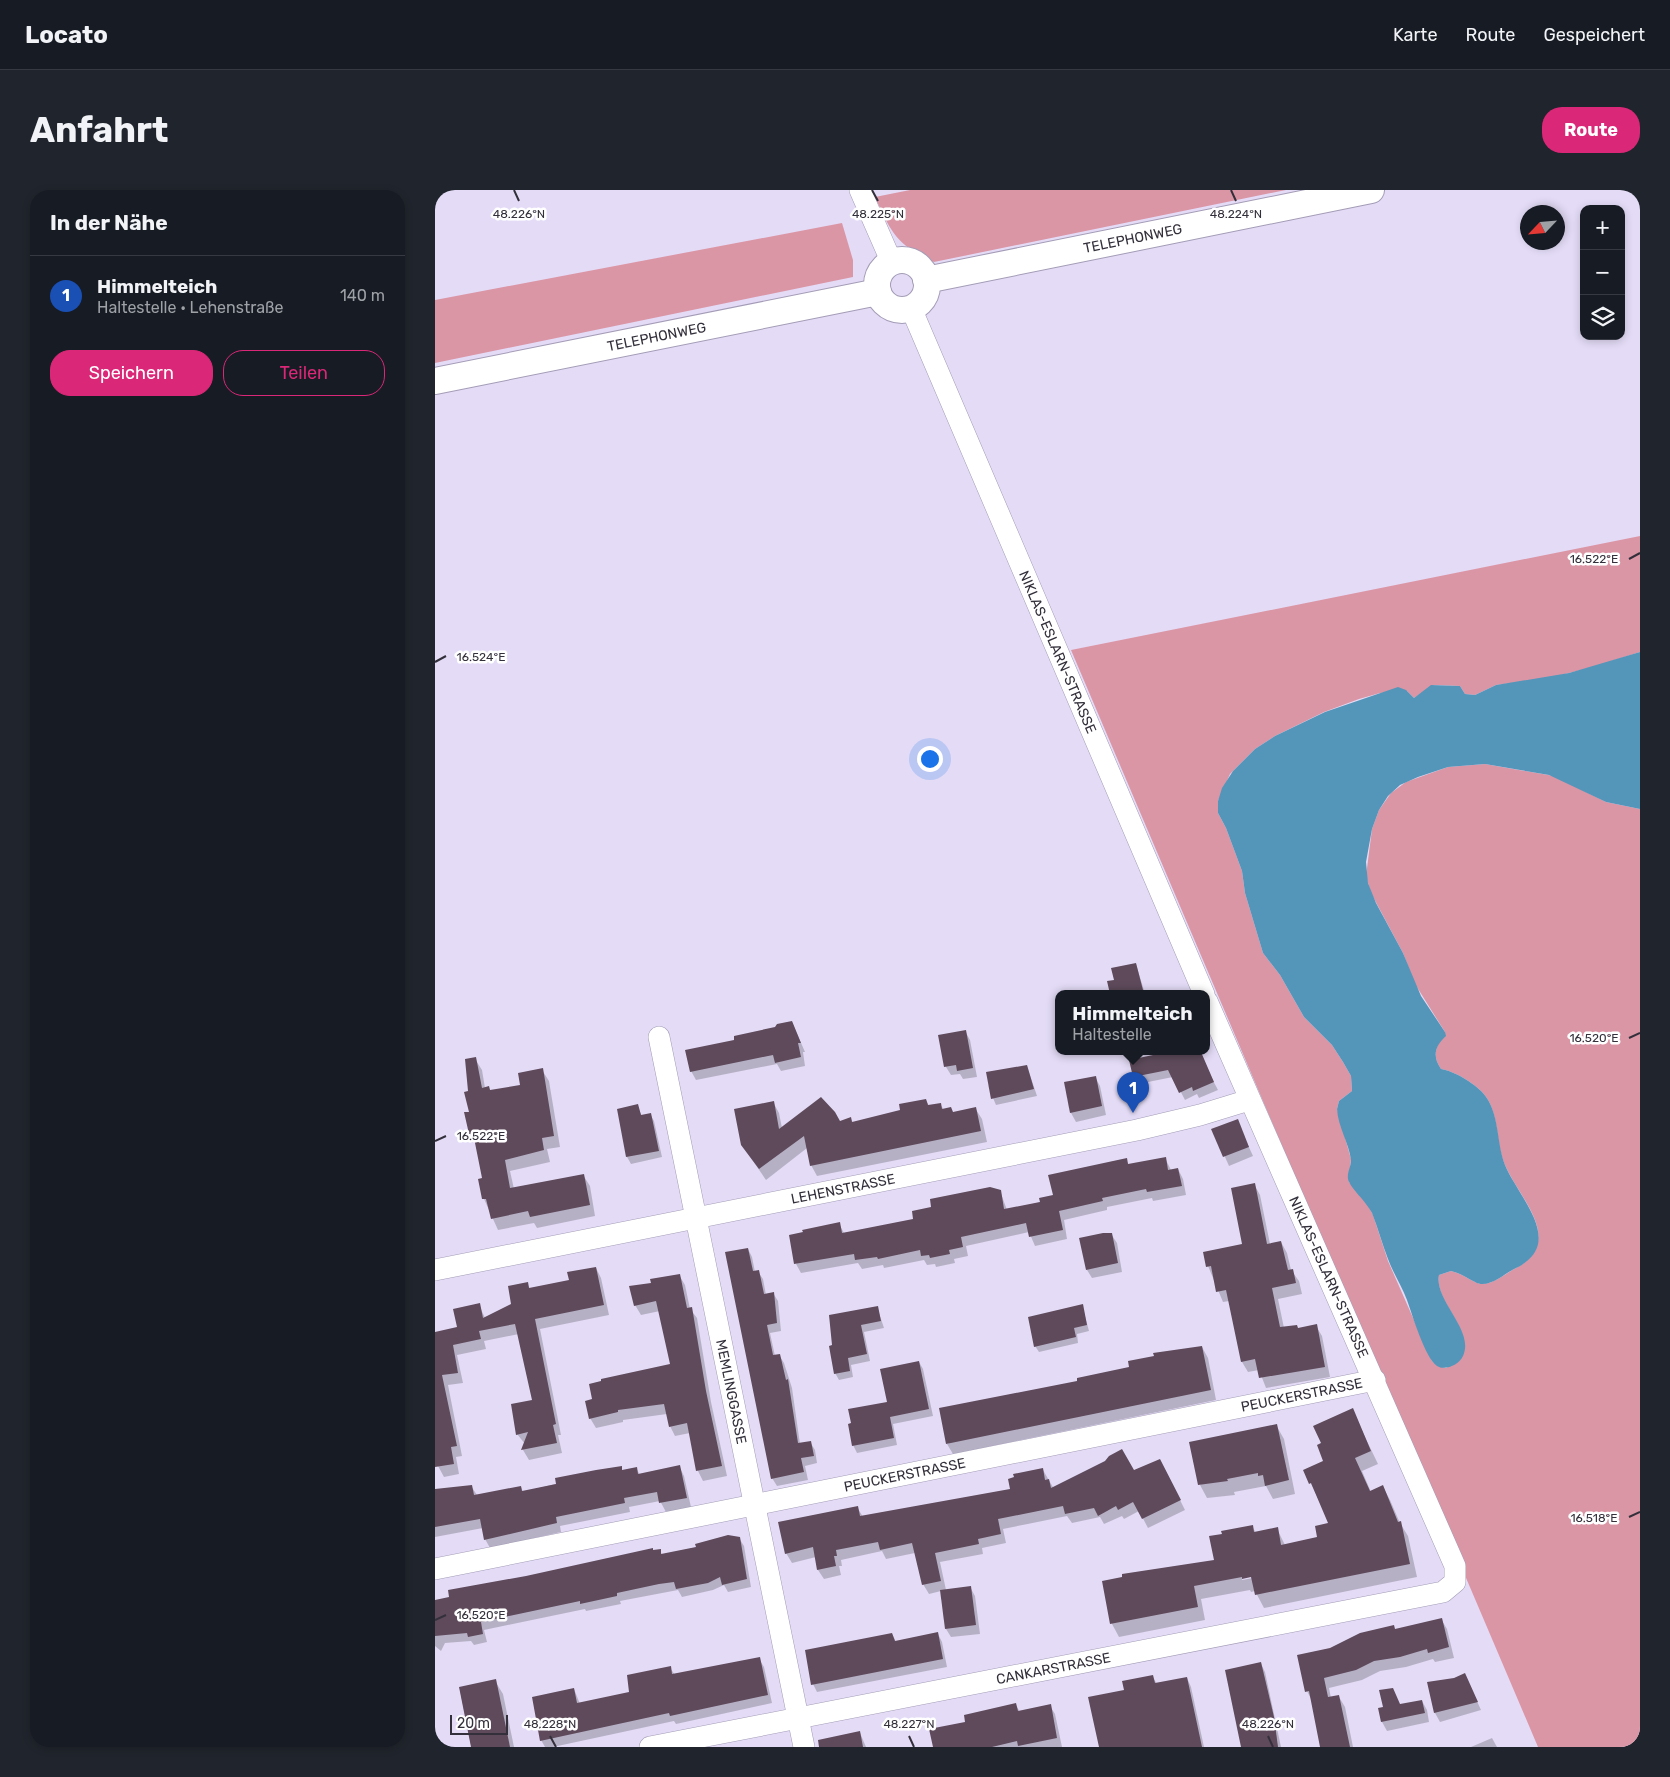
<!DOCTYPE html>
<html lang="de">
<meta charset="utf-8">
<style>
body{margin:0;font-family:Rubik,sans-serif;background:#20242c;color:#f1f3f6}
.controls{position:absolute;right:15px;top:15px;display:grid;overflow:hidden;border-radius:10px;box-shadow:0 2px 8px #0003}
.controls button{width:45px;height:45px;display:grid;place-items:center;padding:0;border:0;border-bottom:1px solid #363941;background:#171b24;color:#f1f3f6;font:25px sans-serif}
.compass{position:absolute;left:1085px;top:15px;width:45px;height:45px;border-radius:50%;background:#171b24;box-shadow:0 2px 8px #0003;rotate:244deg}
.scale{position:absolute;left:15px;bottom:12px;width:58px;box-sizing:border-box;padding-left:5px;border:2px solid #34303b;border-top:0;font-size:14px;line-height:18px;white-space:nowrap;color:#34303b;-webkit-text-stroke:4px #fff;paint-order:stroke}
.you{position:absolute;left:494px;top:568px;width:18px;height:18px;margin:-12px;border:4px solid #fff;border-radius:50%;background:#1a73e8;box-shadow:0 0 0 8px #1a73e833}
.badge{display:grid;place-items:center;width:32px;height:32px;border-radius:50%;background:#db2777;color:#fff;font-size:16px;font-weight:700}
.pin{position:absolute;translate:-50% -41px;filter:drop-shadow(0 1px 2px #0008)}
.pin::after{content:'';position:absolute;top:26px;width:18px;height:15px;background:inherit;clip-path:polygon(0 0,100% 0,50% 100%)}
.popup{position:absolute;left:620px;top:800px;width:155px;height:65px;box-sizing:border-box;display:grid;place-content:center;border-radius:10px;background:#171b24;filter:drop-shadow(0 1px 4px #0005);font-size:16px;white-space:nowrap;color:#9ea1a6}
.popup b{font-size:19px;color:#f1f3f6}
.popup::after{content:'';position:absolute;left:50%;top:100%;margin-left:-10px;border:10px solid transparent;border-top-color:#171b24}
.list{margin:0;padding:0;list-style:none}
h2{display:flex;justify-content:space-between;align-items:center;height:65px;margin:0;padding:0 20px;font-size:21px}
h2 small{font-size:16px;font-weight:400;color:#9ea1a6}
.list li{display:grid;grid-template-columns:32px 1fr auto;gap:15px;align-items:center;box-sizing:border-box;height:80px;padding:0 20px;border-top:1px solid #363941}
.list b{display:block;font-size:19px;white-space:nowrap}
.list p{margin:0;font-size:16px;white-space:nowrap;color:#9ea1a6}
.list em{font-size:16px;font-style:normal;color:#9ea1a6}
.actions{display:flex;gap:10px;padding:15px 20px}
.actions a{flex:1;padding:11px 0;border:1px solid #db2777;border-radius:20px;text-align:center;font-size:18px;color:#db2777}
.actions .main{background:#db2777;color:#fff}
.icon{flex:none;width:28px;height:28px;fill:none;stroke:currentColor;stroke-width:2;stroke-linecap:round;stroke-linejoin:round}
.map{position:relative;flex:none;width:1205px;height:1557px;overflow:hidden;border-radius:20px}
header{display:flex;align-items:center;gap:30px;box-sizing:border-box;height:70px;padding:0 25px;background:#171b24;border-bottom:1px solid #363941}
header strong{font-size:24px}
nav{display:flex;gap:28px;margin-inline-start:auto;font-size:18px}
.intro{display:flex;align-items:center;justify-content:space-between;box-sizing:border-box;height:120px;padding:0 30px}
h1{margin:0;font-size:35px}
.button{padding:12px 22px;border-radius:20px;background:#db2777;color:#fff;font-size:18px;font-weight:700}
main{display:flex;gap:30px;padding:0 30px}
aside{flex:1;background:#171b24;border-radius:20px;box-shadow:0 2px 8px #0003}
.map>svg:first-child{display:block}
</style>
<header>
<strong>Locato</strong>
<nav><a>Karte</a><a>Route</a><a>Gespeichert</a></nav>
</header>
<div class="intro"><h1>Anfahrt</h1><a class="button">Route</a></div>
<main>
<aside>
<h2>In der Nähe<small></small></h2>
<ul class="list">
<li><span class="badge" style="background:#1a4fb4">1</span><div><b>Himmelteich</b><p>Haltestelle · Lehenstraße</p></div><em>140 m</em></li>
</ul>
<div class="actions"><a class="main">Speichern</a><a>Teilen</a></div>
</aside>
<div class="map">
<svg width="1205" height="1557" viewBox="0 0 1205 1557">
<rect width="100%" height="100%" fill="#e4dcf7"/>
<!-- forest -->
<g fill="#db96a6">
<path d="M475,0H851L499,72C461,54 457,44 440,7Z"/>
<path d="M407,33L418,70V87L0,173V110Z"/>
<path d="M1205,346V462L1158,477L1110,489L1061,495L1040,505L1030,504L1025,496L999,495L979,508L972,501L945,503L924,509L889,522L840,546L820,559L795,584L783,611V623L791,638L807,681L810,703L828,763L845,785L869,827L897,855L908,872L916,886L917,901L904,911L902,919L916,969L914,992L931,1011L938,1025L953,1071L997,1171L1003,1176L1011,1178L1025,1170C1043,1141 999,1114 1004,1085L1016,1081C1025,1083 1032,1088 1040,1092C1054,1099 1069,1084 1081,1078C1131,1051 1084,1008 1070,975C1060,952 1065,922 1048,903C1039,893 1019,881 1006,879C996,865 1002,855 1010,842L980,794L968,763L936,703L931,686L937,639L944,620L956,603L971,592L1013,577L1050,574L1119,586L1171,612L1205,619V1557H1103L636,460Z"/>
</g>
<!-- water -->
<path fill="#5496b9" d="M1205,462V619L1171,612L1114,585L1050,574L1013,577L983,587L965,595L953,606L944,620L937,639L931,672L933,693L941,713L968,763L986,806L1010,842L1011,846C1000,856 997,866 1006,879C1019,881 1039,893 1048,903C1065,922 1061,952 1070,975C1083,1007 1132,1053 1081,1078C1070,1083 1053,1100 1040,1092C1032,1088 1025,1083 1016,1081L1004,1085C999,1111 1040,1140 1028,1166C1024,1175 1010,1181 1002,1176C990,1168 977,1124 972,1110C967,1096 958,1083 953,1069C947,1054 943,1038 937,1023C931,1011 915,998 913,989C912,982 916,977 916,970C914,953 903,937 902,919L904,911L917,901L916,886L908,872L897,855L869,827L845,785L828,763L810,703L807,681L791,638L783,623V611L787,598L798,581L820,559L840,546L890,522L963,497L971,500L979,508L996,495L1025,496L1030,504L1040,505L1061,495L1134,483Z"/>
<!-- shadow -->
<g fill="#0003" fill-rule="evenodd">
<path d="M701,774L710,804H676L673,792L680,791Z"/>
<path d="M357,832L370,862H368L370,876L346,881L342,874L261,890L256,881L301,851Z"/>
<path d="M530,841L535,850L542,887L528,889L525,884L516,885L511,877L505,846Z"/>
<path d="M717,862H763L783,900L764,908L762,904L750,910L738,887L703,894L699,887L718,867Z"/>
<path d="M40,869L47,880L50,898H54L56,902L86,896L107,880L114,891L125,957L112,959L115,972L75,981L79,999L148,985L155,996L160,1026L102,1038L99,1033L63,1040L49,1009V989L42,955L35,943L34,902Z"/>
<path d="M592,876L602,906L561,915L558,908Z"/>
<path d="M660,887L665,896L671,925L641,932L636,923L630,893Z"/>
<path d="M491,910L494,916L505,914L509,920L518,923L540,918L547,929L552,952L382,986L376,975L372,958L331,990L307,955L338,912L344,923L347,938L405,933L416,929L418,933L467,921Z"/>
<path d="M202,916L207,926L215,924L219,931L227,967L196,974L192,967L184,920Z"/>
<path d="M802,931L818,966L794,976L778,940Z"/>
<path d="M730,968L736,980L743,979L748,989L751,1005L718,1011L717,1008L672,1017V1020L629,1030L632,1049L600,1056L594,1042L531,1056L533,1066L519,1069L520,1073L501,1077L500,1074L492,1075L489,1070L449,1078L448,1075L427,1079L423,1073L366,1083L361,1074L404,1034L409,1043L480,1030L565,1001L572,1020L606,1012L691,970L694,975Z"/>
<path d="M819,994L825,1005L835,1054L846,1052L852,1063L856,1080L864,1091L867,1104L843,1109L849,1138L863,1139L881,1136L887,1146L895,1187L831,1198L824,1180L813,1182L807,1172L794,1111L788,1112L773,1076L808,1055Z"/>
<path d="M676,1044L682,1053L687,1082L657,1088L652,1080Z"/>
<path d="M313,1059L317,1067L320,1082H323L328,1089L331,1105L338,1103L343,1111L346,1141L335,1143L340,1166L344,1165L349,1173L357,1198L365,1254L375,1252L380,1260L382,1273L370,1276L373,1290L342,1296L337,1288Z"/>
<path d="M161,1078L166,1088L174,1125L105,1139L126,1245H123L127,1263L94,1270L88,1260L90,1254L82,1244L98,1211L84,1144L49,1151L51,1159L22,1165L28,1193L13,1195L27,1266L21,1267L24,1284L9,1287L3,1276L0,1261V1143L23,1138L44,1115L50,1128L78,1114L92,1093L95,1099L136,1091Z"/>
<path d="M244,1085L250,1095L255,1119L262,1128L276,1212L292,1286L268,1291L263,1281L255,1243L240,1246L235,1236L232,1224L188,1230V1232L161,1238L155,1228L236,1175L225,1121L206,1125L200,1115L218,1094Z"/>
<path d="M647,1115L654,1141L642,1144L643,1153L604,1162L600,1156Z"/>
<path d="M442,1117L449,1138L429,1142L435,1171L416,1175L418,1187L404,1190L400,1183L396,1157Z"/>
<path d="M767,1157L773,1168L781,1210L518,1264L512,1254L644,1192Z"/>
<path d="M484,1172L488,1179L498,1226L458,1234L462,1255L422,1263L418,1255Z"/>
<path d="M917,1220L943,1274L927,1281L936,1302L948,1297L955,1310L965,1333L973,1346L982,1387L829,1418L820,1401L816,1402L815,1400L766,1409L770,1430L684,1447L677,1434L668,1392L780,1371L817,1336L821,1343L842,1339L850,1355L884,1348L895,1334L870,1281L890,1272ZM822,1385L823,1387L807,1390V1388Z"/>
<path d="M841,1235L849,1249L860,1304L838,1309L831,1296L799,1302L800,1305L772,1308L765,1295Z"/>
<path d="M244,1276L249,1286L256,1317L231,1322L225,1311L194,1317L195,1322L125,1336L126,1342L55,1358L50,1349L48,1338L0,1347V1304L36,1296L42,1305L86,1297L88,1302L186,1278L188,1281L201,1278L205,1285Z"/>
<path d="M608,1280L619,1299L699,1282L730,1280L750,1320L713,1338L704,1321L689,1329L687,1326L669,1334L665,1327L637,1333L632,1326L568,1339L571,1353L547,1358L548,1364L505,1372L511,1400L535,1397L540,1406L545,1444L516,1447L511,1439L506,1401L494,1404L488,1394L480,1363L451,1369L447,1361L406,1370L407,1376H404L406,1385L389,1389L383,1380L381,1367L357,1373L351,1363L422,1317L428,1327L576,1300Z"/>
<path d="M304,1348L309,1356L316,1397L293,1402L289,1395L278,1400L247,1407L243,1400L185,1411L186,1414L151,1421L150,1419L49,1440L52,1452L39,1455L36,1451L10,1453L6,1461L0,1456V1411L218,1362L225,1360L227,1365Z"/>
<path d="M1006,1429L1012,1439L1019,1468L1000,1472L998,1469L971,1477L945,1481L927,1490L894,1498L896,1508L904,1507L910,1517L918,1557H886L877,1511L872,1501L895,1459Z"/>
<path d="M457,1444L461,1452L503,1444L507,1452L512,1477L382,1502L378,1494Z"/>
<path d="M324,1469L329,1477L337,1513L241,1534L239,1531L118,1557H110L106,1550L139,1499L145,1514L195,1503L235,1478L240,1485Z"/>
<path d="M826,1474L830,1482L846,1557H806Z"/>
<path d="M1030,1485L1046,1520L1005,1532L1000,1523L994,1493L1020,1490Z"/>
<path d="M717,1486L722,1494L752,1488L756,1497L769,1557H665L690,1501Z"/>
<path d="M60,1491L68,1504L79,1557H38Z"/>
<path d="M987,1511L992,1520L994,1532L952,1541L947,1532L945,1519Z"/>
<path d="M580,1514L585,1522L615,1516L620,1524L627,1557H499L532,1533Z"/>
<path d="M425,1543L431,1557H392Z"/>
<path d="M1057,1548L1062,1557H1036Z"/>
</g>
<!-- building -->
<g fill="#5e4a5b">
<path d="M701,773L709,804H675L672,791L679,790L676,778Z"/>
<path d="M357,831L366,853H363L366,867L340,873L338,865L255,882L250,860L299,850V846L340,837L342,834Z"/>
<path d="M531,840L538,878L522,881L521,875L509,877L503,845Z"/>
<path d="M718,862H766L779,892L758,901L757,897L744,903L733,880L698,887L694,870L718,865Z"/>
<path d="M41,867L47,898L54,896L55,900L85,895L83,883L108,878L119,946L107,948L109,960L70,970L75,998L149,984L155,1015L95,1027L93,1021L56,1029L51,1009H47L43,989L47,988L38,943L34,944L29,922H34L29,902L33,901L30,869Z"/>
<path d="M592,875L599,899L556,909L551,882Z"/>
<path d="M661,886L667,916L635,923L629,892Z"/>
<path d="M386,907L400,922L405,931L416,927L417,932L465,920L464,914L491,909L493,915L506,913L507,919L516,917L518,922L541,917L546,941L375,976L369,946L324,979L306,955L299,919L339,911L344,939Z"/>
<path d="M203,914L206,925L216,923L224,961L191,967L182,919Z"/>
<path d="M803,929L814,957L788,967L776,939Z"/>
<path d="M731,967L733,980L743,978L747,996L712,1002L711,999L667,1008L668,1011L624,1021L628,1040L594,1047L591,1033L526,1047L528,1057L514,1060L515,1064L495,1068L494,1065L486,1066L485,1060L443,1069L442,1067L420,1070L419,1064L359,1074L354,1045L368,1042L367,1040L405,1032L407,1043L478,1029L477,1021L496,1017L495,1009L555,997L566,1000L569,1019L605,1012L604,1008L618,1005L613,985L692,968L693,974Z"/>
<path d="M820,993L832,1054L846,1051L853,1080L858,1079L861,1093L837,1098L845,1137L862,1135L863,1138L882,1134L890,1177L824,1188L820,1169L806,1172L791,1100L781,1102L776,1076L771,1077L768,1062L807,1054L796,998Z"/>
<path d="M668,1043H677L683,1073L651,1080L644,1048Z"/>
<path d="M313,1058L318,1081L324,1080L329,1104L339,1102L342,1133L332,1135L338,1165L345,1164L351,1190L353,1189L363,1253L376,1251L379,1266L366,1268L369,1282L336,1289L290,1062Z"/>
<path d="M161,1077L169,1115L100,1129L121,1234L118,1235L122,1253L86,1260L93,1242L81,1245L76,1214L97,1210L80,1134L44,1141L46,1149L18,1155L23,1183L7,1185L22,1256L16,1257L19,1274L0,1277V1142L22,1137L18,1119L45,1113L48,1128L76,1114L73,1096L93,1092L94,1098L134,1090L132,1082Z"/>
<path d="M245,1084L252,1118L257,1117L271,1201L287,1276L261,1281L252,1233L234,1237L229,1214L183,1220V1222L154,1229L150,1211L157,1209L154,1194L166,1191V1189L235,1174L221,1111L199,1116L194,1096L216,1093L215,1089Z"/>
<path d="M648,1114L652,1135L639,1138L641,1147L599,1157L593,1127Z"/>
<path d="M443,1116L446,1131L426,1135L432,1164L413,1168L415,1181L399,1184L394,1156L397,1155L394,1125Z"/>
<path d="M767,1156L776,1200L511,1254L504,1218L642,1191V1188L694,1177L693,1171L719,1166L718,1163Z"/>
<path d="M484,1171L494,1219L455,1227L459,1248L417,1256L413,1234L416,1233L413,1219L452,1212L445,1179Z"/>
<path d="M918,1218L936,1261L920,1268L935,1301L948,1295L963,1332L966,1331L975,1374L820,1405L816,1387L807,1389V1387L759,1396L763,1417L675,1434L667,1391L687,1387V1384L779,1370L774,1346L787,1344L786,1341L818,1335L819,1342L843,1337L846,1355L882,1347L880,1336L893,1333L876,1293L874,1294L868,1280L888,1271L882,1255L886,1253L878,1236Z"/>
<path d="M842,1234L854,1290L830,1296L828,1285L823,1286V1283L792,1289L793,1291L763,1295L754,1252Z"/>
<path d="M687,1259L699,1280L725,1269L746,1310L707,1329L698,1312L683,1320L681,1316L663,1326L659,1318L630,1324L628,1316L563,1329L566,1344L543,1349L544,1354L500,1363L506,1391L487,1395L477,1353L445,1360L443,1352L401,1360L402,1366H399L401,1376L382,1380L378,1357L350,1364L343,1332L423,1316L425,1326L575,1299L573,1289L579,1287L578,1284L608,1278L610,1290L614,1289L616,1298L670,1271L674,1266Z"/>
<path d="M245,1275L252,1308L224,1313L222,1302L189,1308L190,1313L121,1327L122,1333L49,1350L45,1329L0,1337V1299L37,1295L39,1305L86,1296L87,1301L121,1294L120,1288L161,1280L187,1276V1280L202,1277L203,1284Z"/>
<path d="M293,1345L305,1347L312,1389L287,1395L285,1387L273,1393L241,1399L239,1392L224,1394L182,1403V1406L145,1414V1411L46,1432L48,1444L33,1447L32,1443L0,1446V1410L14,1407L13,1400L91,1386L218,1358V1360L226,1359V1364L261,1357L260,1354Z"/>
<path d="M536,1396L541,1435L510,1439L505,1400Z"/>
<path d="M1007,1428L1014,1457L993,1463L992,1459L965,1467L939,1471L921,1480L889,1488L893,1507L904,1505L915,1557H885L874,1501L870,1502L862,1465L895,1458L925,1443L959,1435L960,1439Z"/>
<path d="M503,1442L508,1469L376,1495L370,1460L457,1443L460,1451Z"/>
<path d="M325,1467L333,1505L235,1526L234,1523L105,1551L97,1507L139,1498L142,1513L194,1502L192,1485L236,1476L237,1484Z"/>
<path d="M826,1472L839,1527L843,1557H806L790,1480Z"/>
<path d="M1030,1483L1043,1512L999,1523L992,1492L1019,1488Z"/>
<path d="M718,1485L720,1493L752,1487L767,1557H664L653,1507L689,1500L687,1491Z"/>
<path d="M61,1489L75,1557H36L24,1497Z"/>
<path d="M958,1498L965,1514L987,1510L990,1523L946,1532L943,1518L948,1517L944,1500Z"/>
<path d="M581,1513L583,1521L616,1514L622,1548L583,1556L582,1551L557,1557H498L494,1539L530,1532L529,1525Z"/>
<path d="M425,1541L428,1557H384L383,1550Z"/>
</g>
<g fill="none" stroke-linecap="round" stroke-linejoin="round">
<defs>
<g id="minor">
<path d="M425,0L457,73"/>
<path id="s1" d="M476,118L769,804"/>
<path id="s2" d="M224,847L369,1557"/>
<path id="s3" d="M0,1080L702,940L765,925L814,910"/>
<path id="s4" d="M0,1379L940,1190"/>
<path id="s5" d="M215,1557L1008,1402L1020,1392V1376L772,811"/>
</g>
<g id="tertiary">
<circle cx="467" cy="95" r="25"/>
<path id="s6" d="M491,90L936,0"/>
<path id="s7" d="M0,191L443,102"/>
</g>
</defs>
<!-- minor casing -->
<use href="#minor" stroke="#a49cb6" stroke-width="22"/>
<!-- tertiary casing -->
<use href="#tertiary" stroke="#a49cb6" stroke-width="28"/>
<!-- minor -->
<use href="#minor" stroke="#fff" stroke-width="21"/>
<!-- tertiary -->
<use href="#tertiary" stroke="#fff" stroke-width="26"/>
</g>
<!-- ticks -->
<path fill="none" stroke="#34303b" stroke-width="2" d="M79,0L84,11M437,0L443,11M796,0L801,11M1194,369L1205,363M0,472L11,466M1194,848L1205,843M0,951L11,946M1194,1327L1205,1322M0,1430L11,1425M115,1546L121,1557M474,1546L479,1557M833,1546L838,1557"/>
<g text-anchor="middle" stroke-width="5" stroke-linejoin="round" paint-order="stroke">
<!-- street labels -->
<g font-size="14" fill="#34303b" stroke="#fff">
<text dy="5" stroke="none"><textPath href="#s6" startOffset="211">TELEPHONWEG</textPath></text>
<text dy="5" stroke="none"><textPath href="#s7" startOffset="226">TELEPHONWEG</textPath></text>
<text dy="5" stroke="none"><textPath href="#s1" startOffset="374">NIKLAS-ESLARN-STRASSE</textPath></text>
<text dy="5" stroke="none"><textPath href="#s3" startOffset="416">LEHENSTRASSE</textPath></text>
<text transform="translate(894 1087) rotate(66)" y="5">NIKLAS-ESLARN-STRASSE</text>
<text dy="5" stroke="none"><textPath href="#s2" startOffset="362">MEMLINGGASSE</textPath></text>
<text dy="5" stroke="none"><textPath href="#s4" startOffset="884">PEUCKERSTRASSE</textPath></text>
<text dy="5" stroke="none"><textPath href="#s4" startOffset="479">PEUCKERSTRASSE</textPath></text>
<text dy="5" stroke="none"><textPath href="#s5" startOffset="411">CANKARSTRASSE</textPath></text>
</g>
</g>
<g font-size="12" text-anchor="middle" fill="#34303b" stroke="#fff" stroke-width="5" stroke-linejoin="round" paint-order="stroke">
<text x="801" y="28">48.224°N</text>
<text x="84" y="28">48.226°N</text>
<text x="443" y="28">48.225°N</text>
<text x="1159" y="373">16.522°E</text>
<text x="46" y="471">16.524°E</text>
<text x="1159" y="852">16.520°E</text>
<text x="46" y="950">16.522°E</text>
<text x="1159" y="1332">16.518°E</text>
<text x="46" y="1429">16.520°E</text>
<text x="115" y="1538">48.228°N</text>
<text x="474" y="1538">48.227°N</text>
<text x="833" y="1538">48.226°N</text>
</g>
</svg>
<div class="controls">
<button>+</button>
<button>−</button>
<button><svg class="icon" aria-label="layers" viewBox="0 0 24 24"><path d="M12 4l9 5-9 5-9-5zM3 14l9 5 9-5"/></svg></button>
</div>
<svg class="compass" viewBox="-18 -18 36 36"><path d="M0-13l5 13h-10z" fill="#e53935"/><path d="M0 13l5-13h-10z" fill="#9ea1a6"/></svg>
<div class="scale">20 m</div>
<div class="you"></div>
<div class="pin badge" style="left:698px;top:923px;background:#1a4fb4">1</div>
<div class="popup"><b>Himmelteich</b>Haltestelle</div>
</div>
</main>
